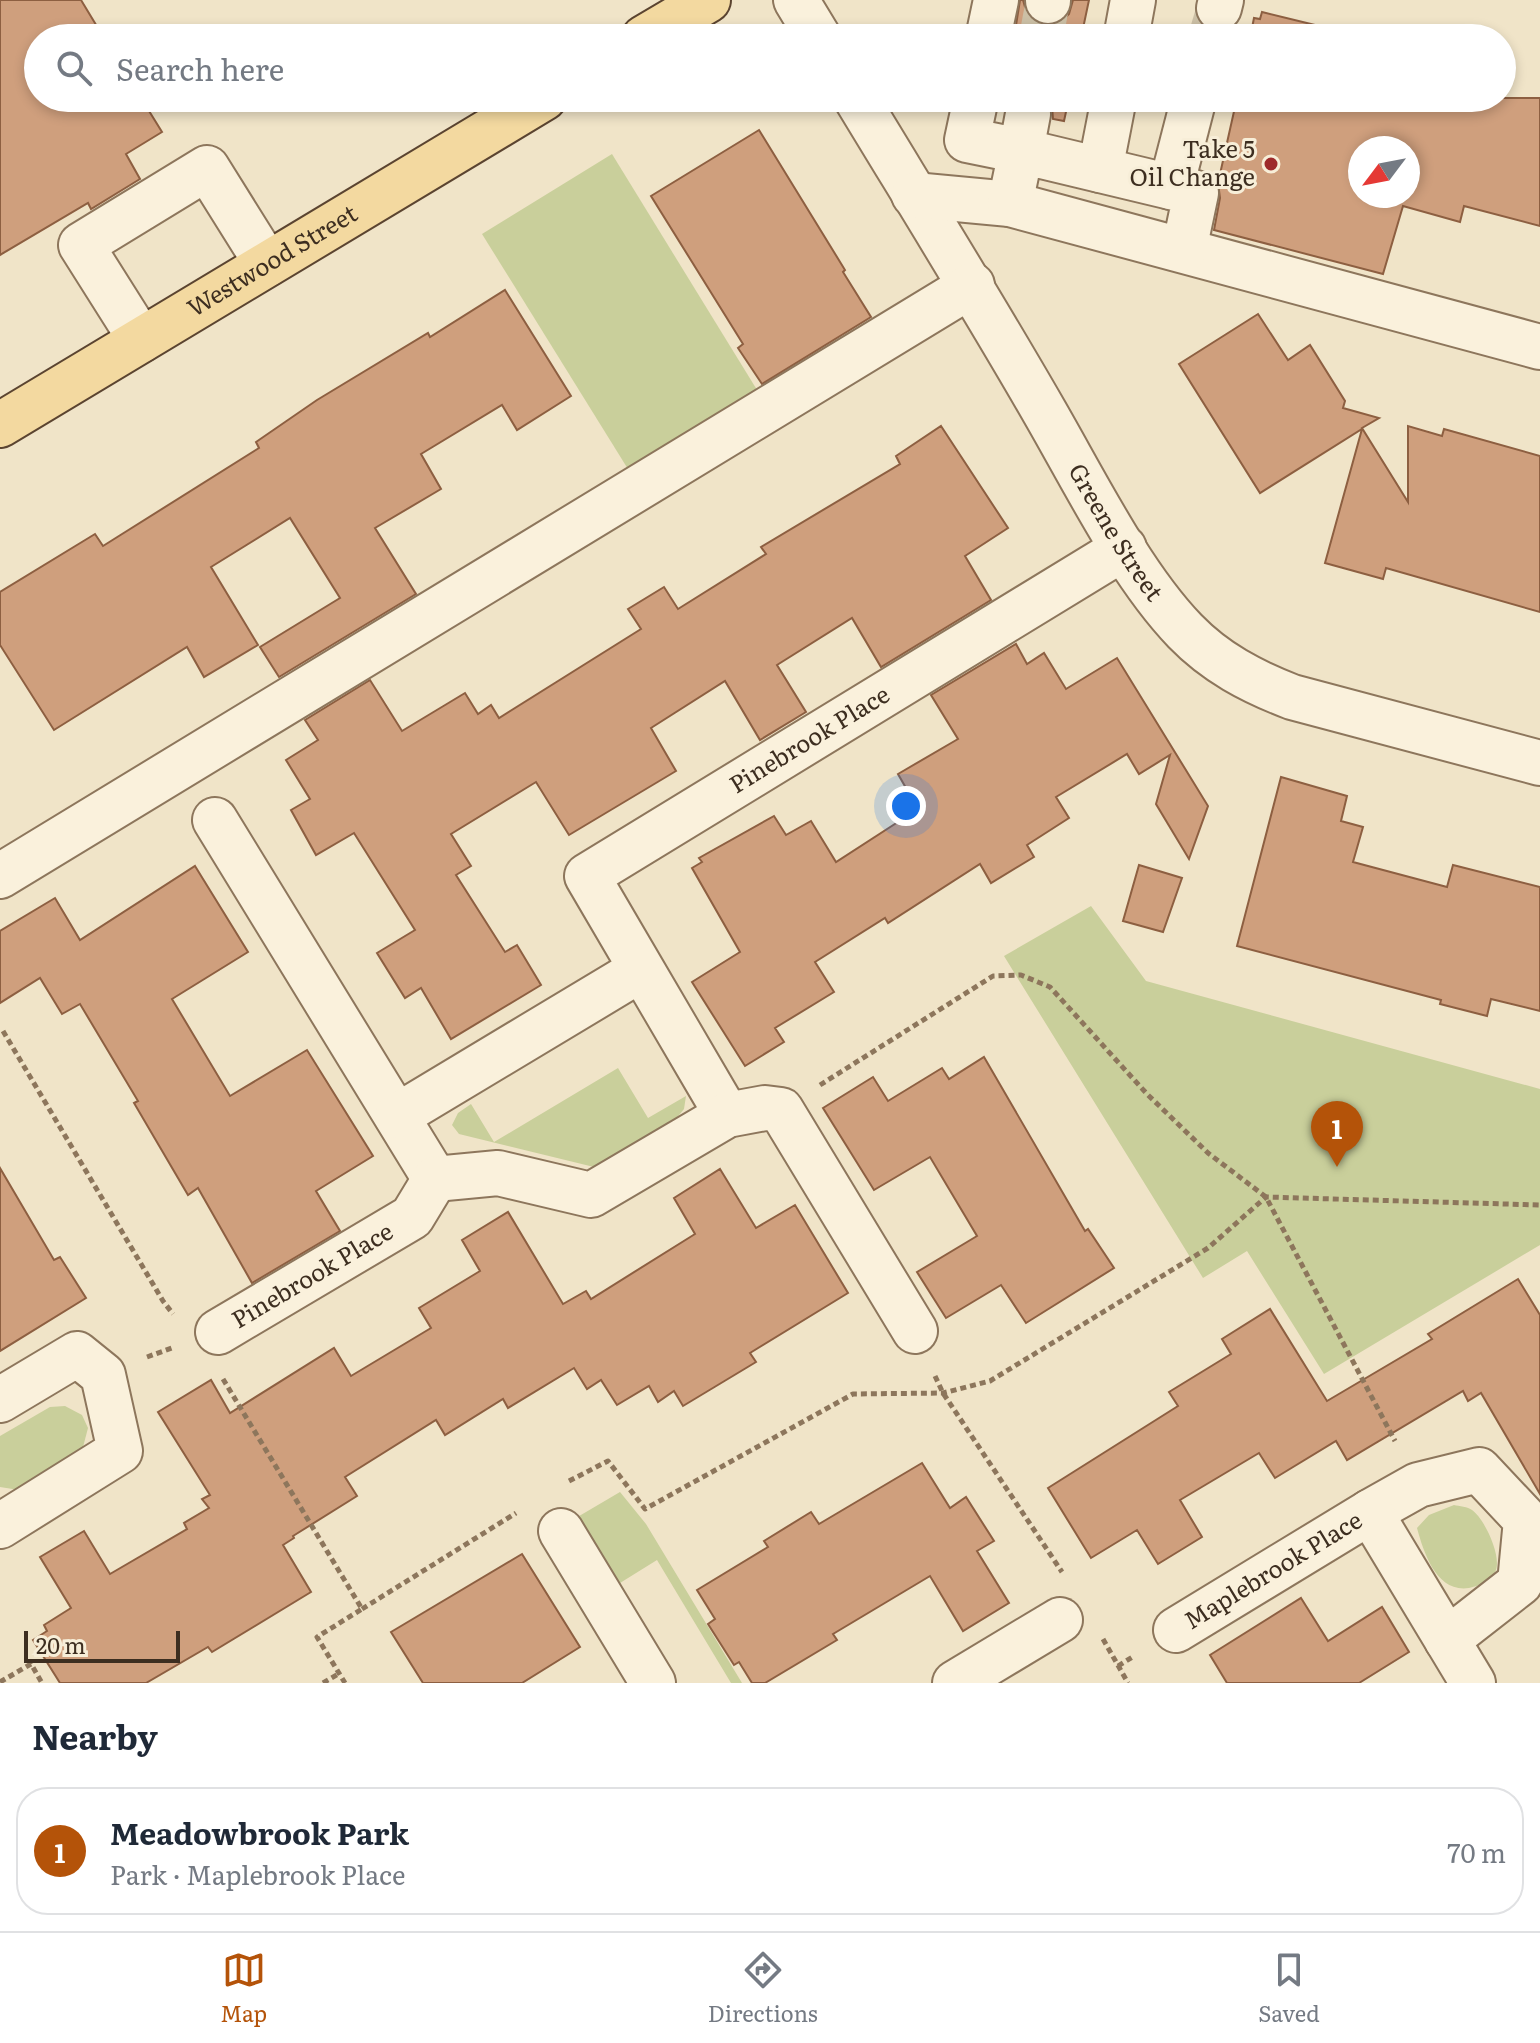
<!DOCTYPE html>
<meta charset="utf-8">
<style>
body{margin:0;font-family:Literata,serif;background:#f2f2f3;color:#1f2937}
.compass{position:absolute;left:1348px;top:136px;width:72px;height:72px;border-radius:50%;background:#fff;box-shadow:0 4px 12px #0003;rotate:238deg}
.scale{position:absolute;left:24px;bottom:20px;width:156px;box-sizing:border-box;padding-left:8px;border:4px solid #3d2e20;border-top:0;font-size:22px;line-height:28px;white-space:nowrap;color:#3d2e20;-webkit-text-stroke:6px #f7eed8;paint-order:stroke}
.you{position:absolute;left:906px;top:806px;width:28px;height:28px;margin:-20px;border:6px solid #fff;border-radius:50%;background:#1a73e8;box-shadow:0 0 0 12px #1a73e833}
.badge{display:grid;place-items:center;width:52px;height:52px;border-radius:50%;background:#b45309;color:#fff;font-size:26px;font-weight:700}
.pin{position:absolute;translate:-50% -66px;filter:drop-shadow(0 2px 4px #0008)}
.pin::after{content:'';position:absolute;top:42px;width:28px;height:24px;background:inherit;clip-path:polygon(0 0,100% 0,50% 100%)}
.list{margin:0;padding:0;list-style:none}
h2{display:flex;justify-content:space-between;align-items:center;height:104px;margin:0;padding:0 32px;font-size:34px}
h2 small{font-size:26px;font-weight:400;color:#747a83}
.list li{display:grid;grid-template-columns:52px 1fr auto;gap:24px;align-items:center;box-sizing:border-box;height:128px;margin:0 16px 16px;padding:0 16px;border:2px solid #e0e1e3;border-radius:32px}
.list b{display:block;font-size:30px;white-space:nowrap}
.list p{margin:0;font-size:26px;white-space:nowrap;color:#747a83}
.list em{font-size:26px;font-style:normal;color:#747a83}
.icon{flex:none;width:44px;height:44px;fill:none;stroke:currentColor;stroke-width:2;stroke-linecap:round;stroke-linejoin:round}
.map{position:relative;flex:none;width:1540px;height:1683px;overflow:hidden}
.search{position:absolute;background:#fff;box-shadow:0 4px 12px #0003;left:24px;right:24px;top:24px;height:88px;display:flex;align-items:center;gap:20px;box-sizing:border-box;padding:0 28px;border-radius:44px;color:#747a83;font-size:30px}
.sheet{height:248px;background:#fff}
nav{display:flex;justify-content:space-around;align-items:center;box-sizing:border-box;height:112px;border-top:2px solid #e0e1e3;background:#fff;font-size:22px;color:#747a83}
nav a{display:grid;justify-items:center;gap:4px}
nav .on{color:#b45309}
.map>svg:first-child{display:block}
</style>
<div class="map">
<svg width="1540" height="1683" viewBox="0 0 1540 1683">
<rect width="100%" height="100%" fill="#f0e4c8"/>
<!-- green -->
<g fill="#c9cf9b">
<path d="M612,154L765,403L636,482L482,234Z"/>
<path d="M1091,906L1146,981L1540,1089V1245L1324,1374L1247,1251L1203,1278L1004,956Z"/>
<path d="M618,1068L648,1118L686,1096L684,1109L675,1120L594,1167L459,1134L452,1125L458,1113L471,1104L494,1142Z"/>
<path d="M65,1406L82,1415L88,1428L82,1451L19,1490L0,1487V1436L50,1407Z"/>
<path d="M620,1492L646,1524L742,1683H731L657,1560L620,1583L592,1540L569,1522Z"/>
<path d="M1454,1505C1459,1506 1468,1507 1472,1510C1485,1519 1503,1559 1495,1572C1490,1581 1479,1586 1469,1588C1437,1593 1424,1554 1417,1528L1429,1515Z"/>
</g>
<!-- building -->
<g fill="#cf9f7d" stroke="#8d5f41" stroke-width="2" fill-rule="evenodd">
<path d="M0,0H81L104,38H38V98H141L162,132L126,154L140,179L91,209L88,203L0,255Z"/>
<path d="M1020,0H1023L1027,14L1035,22L1047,26L1060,23L1069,14L1073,0H1089L1081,38H1014Z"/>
<path d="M1262,12L1315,25L1353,38H1250L1254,18L1260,19Z"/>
<path d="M1046,98H1069L1064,121L1053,119L1052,106Z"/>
<path d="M1237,98H1540V226L1464,206L1460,222L1403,206L1383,274L1214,230L1220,198L1218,183ZM1360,148H1408V196H1360Z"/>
<path d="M759,130L845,270L843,272L871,317L762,384L738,348L743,344L651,196Z"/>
<path d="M505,290L571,396L517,430L502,405L421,454L441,489L375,528L416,594L279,677L260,647L340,598L290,518L211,567L258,645L204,677L187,647L54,730L0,645V592L95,534L103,546L259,448L256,442L317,400L428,333L430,337Z"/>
<path d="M1258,314L1288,360L1310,345L1345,401L1343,408L1379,418L1362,428L1408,502V426L1442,436L1444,429L1540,456V612L1386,568L1383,579L1325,563L1362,429L1260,493L1179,364Z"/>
<path d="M941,426L1008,528L965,556L991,600L881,667L852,618L777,665L806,712L760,740L725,681L651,728L676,771L569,835L536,782L451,834L471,866L456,875L505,952L517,945L541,985L451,1039L421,988L405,998L377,953L415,930L354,833L316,855L291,810L310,799L286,760L318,740L305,720L370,680L402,731L465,693L478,714L491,705L499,718L641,629L628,609L664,587L678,609L766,554L761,547L900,464L896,456Z"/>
<path d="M1016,644L1027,664L1044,653L1066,689L1117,658L1208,806L1189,859L1156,804L1170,755L1139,774L1127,754L1056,797L1069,818L1027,845L1034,857L991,883L980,864L888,923L885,918L815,962L834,992L775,1028L784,1042L745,1066L692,982L740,952L692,868L702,862L699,858L774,816L786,835L811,821L836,862L918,809L898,774L958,739L931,695Z"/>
<path d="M1281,777L1347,796L1341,821L1363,827L1353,862L1447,887L1453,865L1540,887V1011L1491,999L1487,1016L1440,1004L1441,1000L1237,946Z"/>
<path d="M1139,865L1182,878L1163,932L1123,921Z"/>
<path d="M195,866L248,952L172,999L230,1096L307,1050L373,1156L316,1191L340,1231L252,1283L198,1188L188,1195L134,1103L138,1101L80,1004L62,1014L40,978L0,1003V931L55,898L80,940Z"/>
<path d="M984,1057L1085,1231L1088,1229L1114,1268L1026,1323L1001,1285L946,1318L917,1272L977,1236L930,1157L874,1190L823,1108L873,1077L888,1101L942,1068L949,1079Z"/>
<path d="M0,1168L54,1260L60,1257L86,1298L0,1351Z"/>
<path d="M720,1169L756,1228L795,1205L848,1293L750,1353L756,1362L683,1406L674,1391L658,1402L649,1386L617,1405L601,1380L587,1389L574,1368L508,1408L503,1399L445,1435L436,1420L345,1477L357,1496L293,1536L294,1538L283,1545L311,1592L212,1652L208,1647L146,1683H60L33,1640L47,1631L44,1625L71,1608L40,1557L84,1531L110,1574L187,1529L184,1523L209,1508L202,1499L210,1495L158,1412L211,1380L230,1413L334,1348L351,1376L431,1328L419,1308L480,1271L462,1240L508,1212L563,1304L586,1291L591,1299L695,1234L674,1198Z"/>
<path d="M1518,1279L1540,1315V1494L1481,1393L1468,1401L1463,1391L1347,1460L1336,1441L1275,1478L1259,1453L1180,1500L1202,1537L1158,1564L1137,1530L1091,1558L1048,1488L1178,1406L1169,1392L1231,1354L1222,1339L1270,1309L1327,1401L1432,1339L1428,1334Z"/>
<path d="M922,1463L950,1508L966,1497L994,1541L977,1551L1009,1603L963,1631L930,1576L833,1634L837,1640L765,1683H752L739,1662L734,1665L708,1624L715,1619L697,1590L768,1547L764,1541L811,1512L819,1524Z"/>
<path d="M522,1554L580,1647L522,1683H423L391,1632Z"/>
<path d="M1301,1598L1328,1641L1382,1607L1409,1652L1359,1683H1227L1210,1655Z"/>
</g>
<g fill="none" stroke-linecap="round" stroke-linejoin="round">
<!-- minor-tunnel -->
<g stroke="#ccc0a6" stroke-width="44" stroke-dasharray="44 22" stroke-linecap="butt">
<path d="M1041,38L1048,1"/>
<path d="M1210,38L1219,8"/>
</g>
<defs>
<g id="minor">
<path d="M796,0L819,38"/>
<path d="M1048,1V0"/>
<path d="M1219,8L1221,0"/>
<path d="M988,38L996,0"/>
<path d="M1126,38L1133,0"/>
<path id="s1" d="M856,98C919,202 983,305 1044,411C1084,480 1130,574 1185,631C1216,663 1251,681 1292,697L1540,763"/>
<path d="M976,98L967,140L1021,151L1028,114"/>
<path d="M1100,170L1114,98"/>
<path d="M1171,187L1194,98"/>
<path d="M914,195L1010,204L1540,347"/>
<path d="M1010,204L1021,151L1196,193L1184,250"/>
<path d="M141,340L81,245L207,168L267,264"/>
<path d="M215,820L435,1179"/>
<path d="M0,876L972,285"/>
<path id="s2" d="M727,1115L587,876L1124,548"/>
<path d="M397,1116L640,970"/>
<path d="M435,1179L498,1173L591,1195L727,1115L765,1108L781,1110L915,1331"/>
<path id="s3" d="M218,1332L412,1217L435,1179"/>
<path d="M0,1400L77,1354L103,1375L120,1451L0,1526"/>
<path d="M1370,1512L1418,1485L1479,1470L1526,1520L1520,1583L1447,1640"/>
<path d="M561,1531L653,1683"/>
<path id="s4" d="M1176,1630L1370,1512L1473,1683"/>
<path d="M955,1683L1060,1620"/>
</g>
<g id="major">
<path d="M644,38L708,0"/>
<path id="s5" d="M0,425L544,98"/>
</g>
</defs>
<!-- minor casing -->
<use href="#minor" stroke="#8d765c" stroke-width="48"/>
<!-- major casing -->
<use href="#major" stroke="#5b4430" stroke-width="48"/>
<!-- path -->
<g stroke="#8d765c" stroke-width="5" stroke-dasharray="6 4" stroke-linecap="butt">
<path d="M3,1031L163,1301L173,1314"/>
<path d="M820,1085L993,976L1021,975L1050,987L1147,1094L1208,1153L1266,1197L1395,1441"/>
<path d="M147,1357L172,1348"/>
<path d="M935,1376L943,1393L1062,1572"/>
<path d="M223,1379L362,1609L317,1637L345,1683"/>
<path d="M569,1481L608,1461L645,1509L853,1394L943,1393L990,1381L1208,1248L1266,1197L1540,1205"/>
<path d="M362,1609L516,1513"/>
<path d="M1103,1639L1128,1683"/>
<path d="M1118,1666L1134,1656"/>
<path d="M0,1682L31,1664L42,1683"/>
<path d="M323,1683L340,1673"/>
</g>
<!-- minor -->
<use href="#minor" stroke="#faf1dc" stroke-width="44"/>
<!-- major -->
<use href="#major" stroke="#f3d9a0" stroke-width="44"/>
</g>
<!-- markers -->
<circle fill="#9e2a2b" stroke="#f7eed8" stroke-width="3" cx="1271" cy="164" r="8"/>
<g text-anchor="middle" stroke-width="6" stroke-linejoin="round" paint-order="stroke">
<!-- poi labels -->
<g font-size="24" fill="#3d2e20" stroke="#f7eed8" text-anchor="end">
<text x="1255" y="158">Take 5<tspan x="1255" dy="28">Oil Change</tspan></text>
</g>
<!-- street labels -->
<g font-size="24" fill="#3d2e20" stroke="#f7eed8">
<text dy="8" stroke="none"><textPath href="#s5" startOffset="318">Westwood Street</textPath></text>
<text dy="8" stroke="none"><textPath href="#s1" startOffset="506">Greene Street</textPath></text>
<text dy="8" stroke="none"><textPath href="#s2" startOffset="538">Pinebrook Place</textPath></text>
<text dy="8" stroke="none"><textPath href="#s3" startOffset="110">Pinebrook Place</textPath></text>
<text dy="8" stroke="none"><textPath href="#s4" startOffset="114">Maplebrook Place</textPath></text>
</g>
</g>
</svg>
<svg class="compass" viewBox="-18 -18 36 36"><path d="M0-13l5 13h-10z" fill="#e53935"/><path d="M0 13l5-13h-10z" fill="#747a83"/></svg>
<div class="scale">20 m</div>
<div class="you"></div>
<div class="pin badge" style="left:1337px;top:1167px">1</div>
<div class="search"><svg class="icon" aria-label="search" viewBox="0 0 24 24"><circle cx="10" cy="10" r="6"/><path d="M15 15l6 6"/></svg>Search here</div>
</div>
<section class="sheet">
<h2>Nearby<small></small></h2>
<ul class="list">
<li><span class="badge">1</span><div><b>Meadowbrook Park</b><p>Park · Maplebrook Place</p></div><em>70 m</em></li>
</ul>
</section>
<nav>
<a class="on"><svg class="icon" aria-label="map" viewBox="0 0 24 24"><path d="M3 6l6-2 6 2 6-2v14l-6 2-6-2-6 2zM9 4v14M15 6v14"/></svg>Map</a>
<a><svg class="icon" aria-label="directions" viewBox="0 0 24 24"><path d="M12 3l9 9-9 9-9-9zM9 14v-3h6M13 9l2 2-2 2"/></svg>Directions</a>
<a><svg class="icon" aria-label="saved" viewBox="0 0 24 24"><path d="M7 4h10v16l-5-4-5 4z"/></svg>Saved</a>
</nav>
